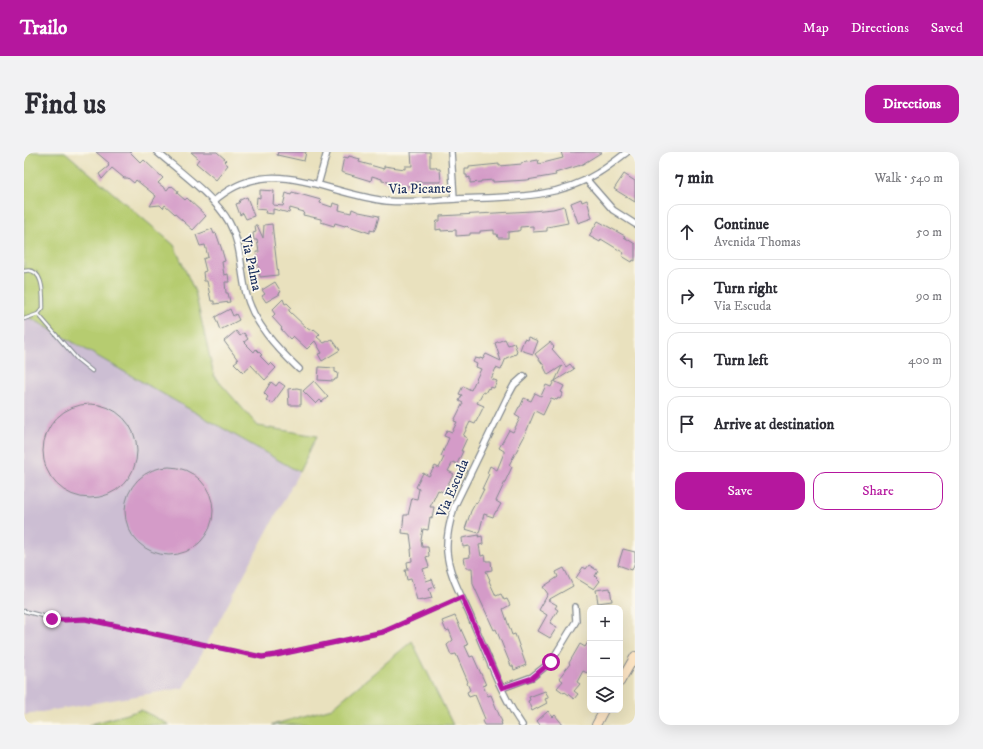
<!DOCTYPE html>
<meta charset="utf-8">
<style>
body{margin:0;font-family:"IM FELL DW Pica",serif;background:#f2f2f3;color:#2b2b33}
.controls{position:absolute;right:12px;bottom:12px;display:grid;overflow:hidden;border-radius:8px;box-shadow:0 4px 16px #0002}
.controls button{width:36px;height:36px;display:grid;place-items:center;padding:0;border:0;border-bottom:1px solid #e1e1e2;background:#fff;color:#2b2b33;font:20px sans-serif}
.stop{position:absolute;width:12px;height:12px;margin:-9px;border:3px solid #b5179e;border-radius:50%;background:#fff}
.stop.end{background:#b5179e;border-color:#fff;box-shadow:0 1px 4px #0008}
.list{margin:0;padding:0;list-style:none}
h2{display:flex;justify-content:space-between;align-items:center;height:52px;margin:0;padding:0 16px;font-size:17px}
h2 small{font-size:13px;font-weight:400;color:#7c7c81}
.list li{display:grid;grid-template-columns:26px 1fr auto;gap:12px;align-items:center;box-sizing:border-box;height:56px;margin:0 8px 8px;padding:0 8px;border:1px solid #e1e1e2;border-radius:12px}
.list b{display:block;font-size:15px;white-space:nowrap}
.list p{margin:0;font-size:13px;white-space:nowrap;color:#7c7c81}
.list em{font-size:13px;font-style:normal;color:#7c7c81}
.actions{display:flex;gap:8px;padding:12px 16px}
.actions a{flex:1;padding:9px 0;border:1px solid #b5179e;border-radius:12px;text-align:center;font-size:14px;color:#b5179e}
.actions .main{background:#b5179e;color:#fff}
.icon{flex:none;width:22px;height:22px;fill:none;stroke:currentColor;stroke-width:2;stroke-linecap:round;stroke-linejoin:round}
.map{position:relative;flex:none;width:611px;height:573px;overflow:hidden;border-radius:12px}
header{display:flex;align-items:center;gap:24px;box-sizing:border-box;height:56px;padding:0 20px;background:#b5179e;color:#fff}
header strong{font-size:19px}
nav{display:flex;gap:22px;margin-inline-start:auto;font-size:14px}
.intro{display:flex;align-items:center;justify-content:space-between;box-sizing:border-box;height:96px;padding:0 24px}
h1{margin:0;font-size:28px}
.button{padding:10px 18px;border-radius:12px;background:#b5179e;color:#fff;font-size:14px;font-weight:700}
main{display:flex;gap:24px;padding:0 24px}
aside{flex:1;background:#fff;border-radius:12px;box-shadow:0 4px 16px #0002}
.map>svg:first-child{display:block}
</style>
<header>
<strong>Trailo</strong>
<nav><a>Map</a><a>Directions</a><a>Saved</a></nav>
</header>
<div class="intro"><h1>Find us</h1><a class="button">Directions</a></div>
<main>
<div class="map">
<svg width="611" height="573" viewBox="0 0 611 573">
<rect width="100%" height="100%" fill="#fbf7ec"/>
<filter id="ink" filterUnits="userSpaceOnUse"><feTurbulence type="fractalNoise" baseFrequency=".025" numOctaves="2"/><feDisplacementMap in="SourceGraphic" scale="8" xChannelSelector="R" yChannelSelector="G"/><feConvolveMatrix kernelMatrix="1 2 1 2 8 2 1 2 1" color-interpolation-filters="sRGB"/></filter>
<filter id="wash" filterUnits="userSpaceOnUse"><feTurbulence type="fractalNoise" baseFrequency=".012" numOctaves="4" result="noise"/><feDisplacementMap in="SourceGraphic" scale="16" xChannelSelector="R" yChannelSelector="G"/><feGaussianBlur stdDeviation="0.9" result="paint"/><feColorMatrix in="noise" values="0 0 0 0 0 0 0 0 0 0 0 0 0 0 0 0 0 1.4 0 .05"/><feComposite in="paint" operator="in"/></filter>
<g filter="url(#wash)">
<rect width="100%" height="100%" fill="#e9e1be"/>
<!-- industrial -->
<path fill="#ccbed3" d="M5,164L275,320L159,536L0,563V166Z"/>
<!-- green -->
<g fill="#b6cc70" stroke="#687e67">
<path d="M0,0H41L150,93L171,140L190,224L234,274L293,284L275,320L5,165L0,166Z"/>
<path d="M388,489L429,573H248L308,556Z"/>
<path d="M117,558L146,573H64Z"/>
</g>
<g id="blocks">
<!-- building -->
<g fill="#d49bc8">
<path d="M72,0H106L117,11L120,8L139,26L134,31L143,38L146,34L147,35L148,34L154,39L153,41L161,48L163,46L182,64L169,78L141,53L139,56L136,53L126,54L132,44L112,28L110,31L104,26H100L88,16L78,27L75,22L85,14L84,13L85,11Z"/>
<path d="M167,0H193L202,8L200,10L204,13L192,28L172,11L175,7Z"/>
<path d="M254,0H282L280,9L253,3Z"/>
<path d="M387,0H406V15H412L413,17H416L417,30H392V34H373L365,33L364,30L358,29V27L348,24L347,29L317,20L320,5L324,6L325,4L336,7L335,10L360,17V14L381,17V14H388Z"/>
<path d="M537,0H578L557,13L531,21L532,23L503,28L469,30V28L457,29V30L446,31V25L443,26V23H441V17H445V15L475,12V14L498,12L497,11L514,8L515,12L539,6Z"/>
<path d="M600,22L611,29V50L590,37Z"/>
<path d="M236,38L250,39L249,53L259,54L262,41L267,43L268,40L297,48L296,51L308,55L309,51L316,53L315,58L327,61L328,57L335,60L355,64L352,75L350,79L346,78V81L322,73L321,74L311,71L310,74L297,70V67L279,63L280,60L266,56L265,61L249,57V62L241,61L242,58L232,57L233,45L236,46Z"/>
<path d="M223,45L230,64L222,67L219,61L216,63L212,52L215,51L216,48Z"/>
<path d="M557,47L558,50L563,48L568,66L554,71L547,51Z"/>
<path d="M540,54L544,71L523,75V79L509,80V74L496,75V78L494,79L484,80V86H474L473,82H470V78L456,79V81H446V83L432,84V78L417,79V77L412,78V72L413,69H416V64L508,59L529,57Z"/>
<path d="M574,69L601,84L600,85L611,92V109L609,108L608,110L598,104L600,101L577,87L576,90L565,84Z"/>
<path d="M248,72L254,123L236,125L232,100H235L233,88H230L229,81L232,80L231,73H233L239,86L240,73Z"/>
<path d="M188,77L190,82L192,81L197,95L201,109L198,110L200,123L204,122L205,130H201L202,141H204L206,150L190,152V149H187L183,129H180L179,120L182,119L179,107L184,105L181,93L176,94L172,83Z"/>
<path d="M251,130L257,140L255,141L256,142L242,150L238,144L241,142L238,138Z"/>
<path d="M259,147L261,152L263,151L267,155L265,157V159L284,177L286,178L287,177L289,178L290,177L296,182L293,185L300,191L308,187L316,198L298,209L294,202L298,201L291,189L283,197L269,184L266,187L257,177L258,176L248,165L251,162L248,158Z"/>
<path d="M206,157L209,164L212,162L215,168L196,178L191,165Z"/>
<path d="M212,179L216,184L220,181L224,187L220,190L230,200L232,197L238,203L236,204L245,213L247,211L252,216L241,228L227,213L219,220L210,211L214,208L200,189Z"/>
<path d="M504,185L514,189L509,202L496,198L500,187L503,188Z"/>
<path d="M481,187L484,193L490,191L493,199L492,202L482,206L477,218L472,216L467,227L473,229L470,236L466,235L465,237L464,236L461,241L459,240L453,251L460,254L451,272L446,270L439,284L443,286L437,299H439L433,312L429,310L424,319L430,322L419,340L414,338L406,355H410L408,366L406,365L404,378L399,377L397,388L398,395H404L405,404L402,405L405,415L399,417L402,429L408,427L411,435L405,437L408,446L399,448V447L393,448L387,427L383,428L381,418H384L383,410L388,409L387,397H388L386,382L378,381L380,363H384L388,346L393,347L395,337L392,335L399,321L405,324L411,314L415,316L420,305L417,304L425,286L420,284L423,278L428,280L433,270L430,269L439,251L435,249L438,243L435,242L439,234L447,238L457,217L452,215L453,212L449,210L451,206L456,207V206L459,207L462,202L477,209L471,191Z"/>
<path d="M526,190L530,195L528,197L536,206L542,215L546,212L550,217L531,229L538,214L524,223L520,215H521L511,202Z"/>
<path d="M295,215L311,216V220L314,221L313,227H311L310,229L294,228Z"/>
<path d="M290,229L304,245L298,250L296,248L292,252L279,239Z"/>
<path d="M530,229L540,234L537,240L539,241L536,247L534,246L533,248L527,246L519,263L511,259L500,285L485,313L488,315L472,349L477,352L473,359H472L469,365L460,362L455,381L441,377L447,359L452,350L453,351L460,337H458L465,322L463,321L466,314L473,318L480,301V299L475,296L485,278L489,280L496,266L491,263L495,255H496L500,246L507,249L511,241L517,244L522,233L527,235Z"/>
<path d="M247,230L252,234L255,230L261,234L248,252L242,248L244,245L240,241Z"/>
<path d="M273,236L277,237V253H265L264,237Z"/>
<circle cx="66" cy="299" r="47"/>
<circle cx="145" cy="359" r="44"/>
<path d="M455,383L454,385L458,384L459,392L455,393L457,404L461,403L462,409H467L468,418L462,419L466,428L465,429L472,444L477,442L480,448L483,447L486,453L479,457L488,483L491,482L502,513L490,518L489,514H487L472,477L470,478L449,432L448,416H442L440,406L446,405L445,394L439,395L438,386Z"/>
<path d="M599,397L611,400V410L608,418L594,413Z"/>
<path d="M565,413L574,419L571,424L576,429L570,437L552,426L559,415L562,417Z"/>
<path d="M540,416L549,434L524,448L533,453L531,456L534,458L526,471L533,475L526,486L514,479L523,463L515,458L524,442L519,435L534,425L532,420Z"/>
<path d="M586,436L588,449L574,451L572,438Z"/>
<path d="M431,464L444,493L441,494L446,505L449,504L462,533L459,534L464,544L467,543L478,570H477L478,573H460L458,569L461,567L451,543L445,545L443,540L446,538L443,531L444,530L432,502L427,503L423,493L429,488L425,478L422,479L418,469Z"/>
<path d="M566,487V516L563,521L559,519L553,530L556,532L550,539L554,542L550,547L541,540L540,541L533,536L539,529L535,526L546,512L545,511L556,492L561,495Z"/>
<path d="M521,539L524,544V546L521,547L523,551L508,559L504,549L506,548L505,545Z"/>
<path d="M524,559L529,565L531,563L539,573H516L513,569Z"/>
</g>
</g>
</g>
<g filter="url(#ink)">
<use href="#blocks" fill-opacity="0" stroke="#82888e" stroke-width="1"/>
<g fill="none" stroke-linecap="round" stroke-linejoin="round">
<defs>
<g id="lane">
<path d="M0,119C20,114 19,143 19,156L14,162"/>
<path d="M0,167L14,162L53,207L68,219"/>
<path d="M0,459L34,468L61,467L238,505L252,503L359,480L438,445"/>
</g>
<g id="street">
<path d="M133,0C155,19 191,45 205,70C218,94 216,116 222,141C230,172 252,195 275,217"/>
<path d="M427,0L430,47"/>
<path d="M562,27L589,58L611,72"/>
<path d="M295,29L303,0"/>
<path d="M190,49C246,0 300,42 363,49C386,51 409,48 432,47C480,45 532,48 574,21C584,15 594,7 603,0"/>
<path d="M478,536L508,525L527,510L552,469L551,455"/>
<path d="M498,573C476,541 464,503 448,468C439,446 425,424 423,400C422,384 426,370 430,355L484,244L490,233L500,224"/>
</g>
<g id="secondary">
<path d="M596,530L611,504"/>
<path d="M572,573L580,558"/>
</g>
</defs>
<!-- lane casing -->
<use href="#lane" stroke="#82888e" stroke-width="4.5"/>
<!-- street casing -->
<use href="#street" stroke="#82888e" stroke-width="8"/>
<!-- secondary casing -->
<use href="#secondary" stroke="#82888e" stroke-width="10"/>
<!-- lane -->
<use href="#lane" stroke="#fff" stroke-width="2.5"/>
<!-- street -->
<use href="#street" stroke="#fff" stroke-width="5.5"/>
<!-- secondary -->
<use href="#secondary" stroke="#fde5c5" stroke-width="8"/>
</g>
</g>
<g fill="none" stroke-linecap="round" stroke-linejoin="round" filter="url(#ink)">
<!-- route -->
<path stroke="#b5179e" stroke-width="5" d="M28,467L40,468L61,467L238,505L252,503L359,480L438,445L478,536L508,526L527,510"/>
</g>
<g text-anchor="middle" stroke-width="3.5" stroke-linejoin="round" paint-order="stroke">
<!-- street labels -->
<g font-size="14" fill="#1b2f5e" stroke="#fbf7ec">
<text transform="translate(396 36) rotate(-1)" y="5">Via Picante</text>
<text transform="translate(228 111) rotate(78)" y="5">Via Palma</text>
<text transform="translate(428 336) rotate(-67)" y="5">Via Escuda</text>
</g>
</g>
</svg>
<div class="controls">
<button>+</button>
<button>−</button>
<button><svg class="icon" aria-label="layers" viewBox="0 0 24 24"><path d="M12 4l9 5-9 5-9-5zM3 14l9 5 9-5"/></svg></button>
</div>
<div class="stop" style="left:527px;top:510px"></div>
<div class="stop end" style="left:28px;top:467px"></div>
</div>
<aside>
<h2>7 min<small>Walk · 540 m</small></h2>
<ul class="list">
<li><svg class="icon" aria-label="ahead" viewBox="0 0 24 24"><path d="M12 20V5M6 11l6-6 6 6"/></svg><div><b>Continue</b><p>Avenida Thomas</p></div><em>50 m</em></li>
<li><svg class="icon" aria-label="right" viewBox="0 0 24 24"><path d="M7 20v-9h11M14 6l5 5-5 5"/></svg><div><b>Turn right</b><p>Via Escuda</p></div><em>90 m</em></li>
<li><svg class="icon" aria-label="left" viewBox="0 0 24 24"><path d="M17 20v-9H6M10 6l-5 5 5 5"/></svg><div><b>Turn left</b></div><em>400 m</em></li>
<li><svg class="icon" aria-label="arrive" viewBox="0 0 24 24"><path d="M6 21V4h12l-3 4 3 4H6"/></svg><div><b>Arrive at destination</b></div></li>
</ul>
<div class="actions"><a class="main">Save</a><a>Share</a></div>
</aside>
</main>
